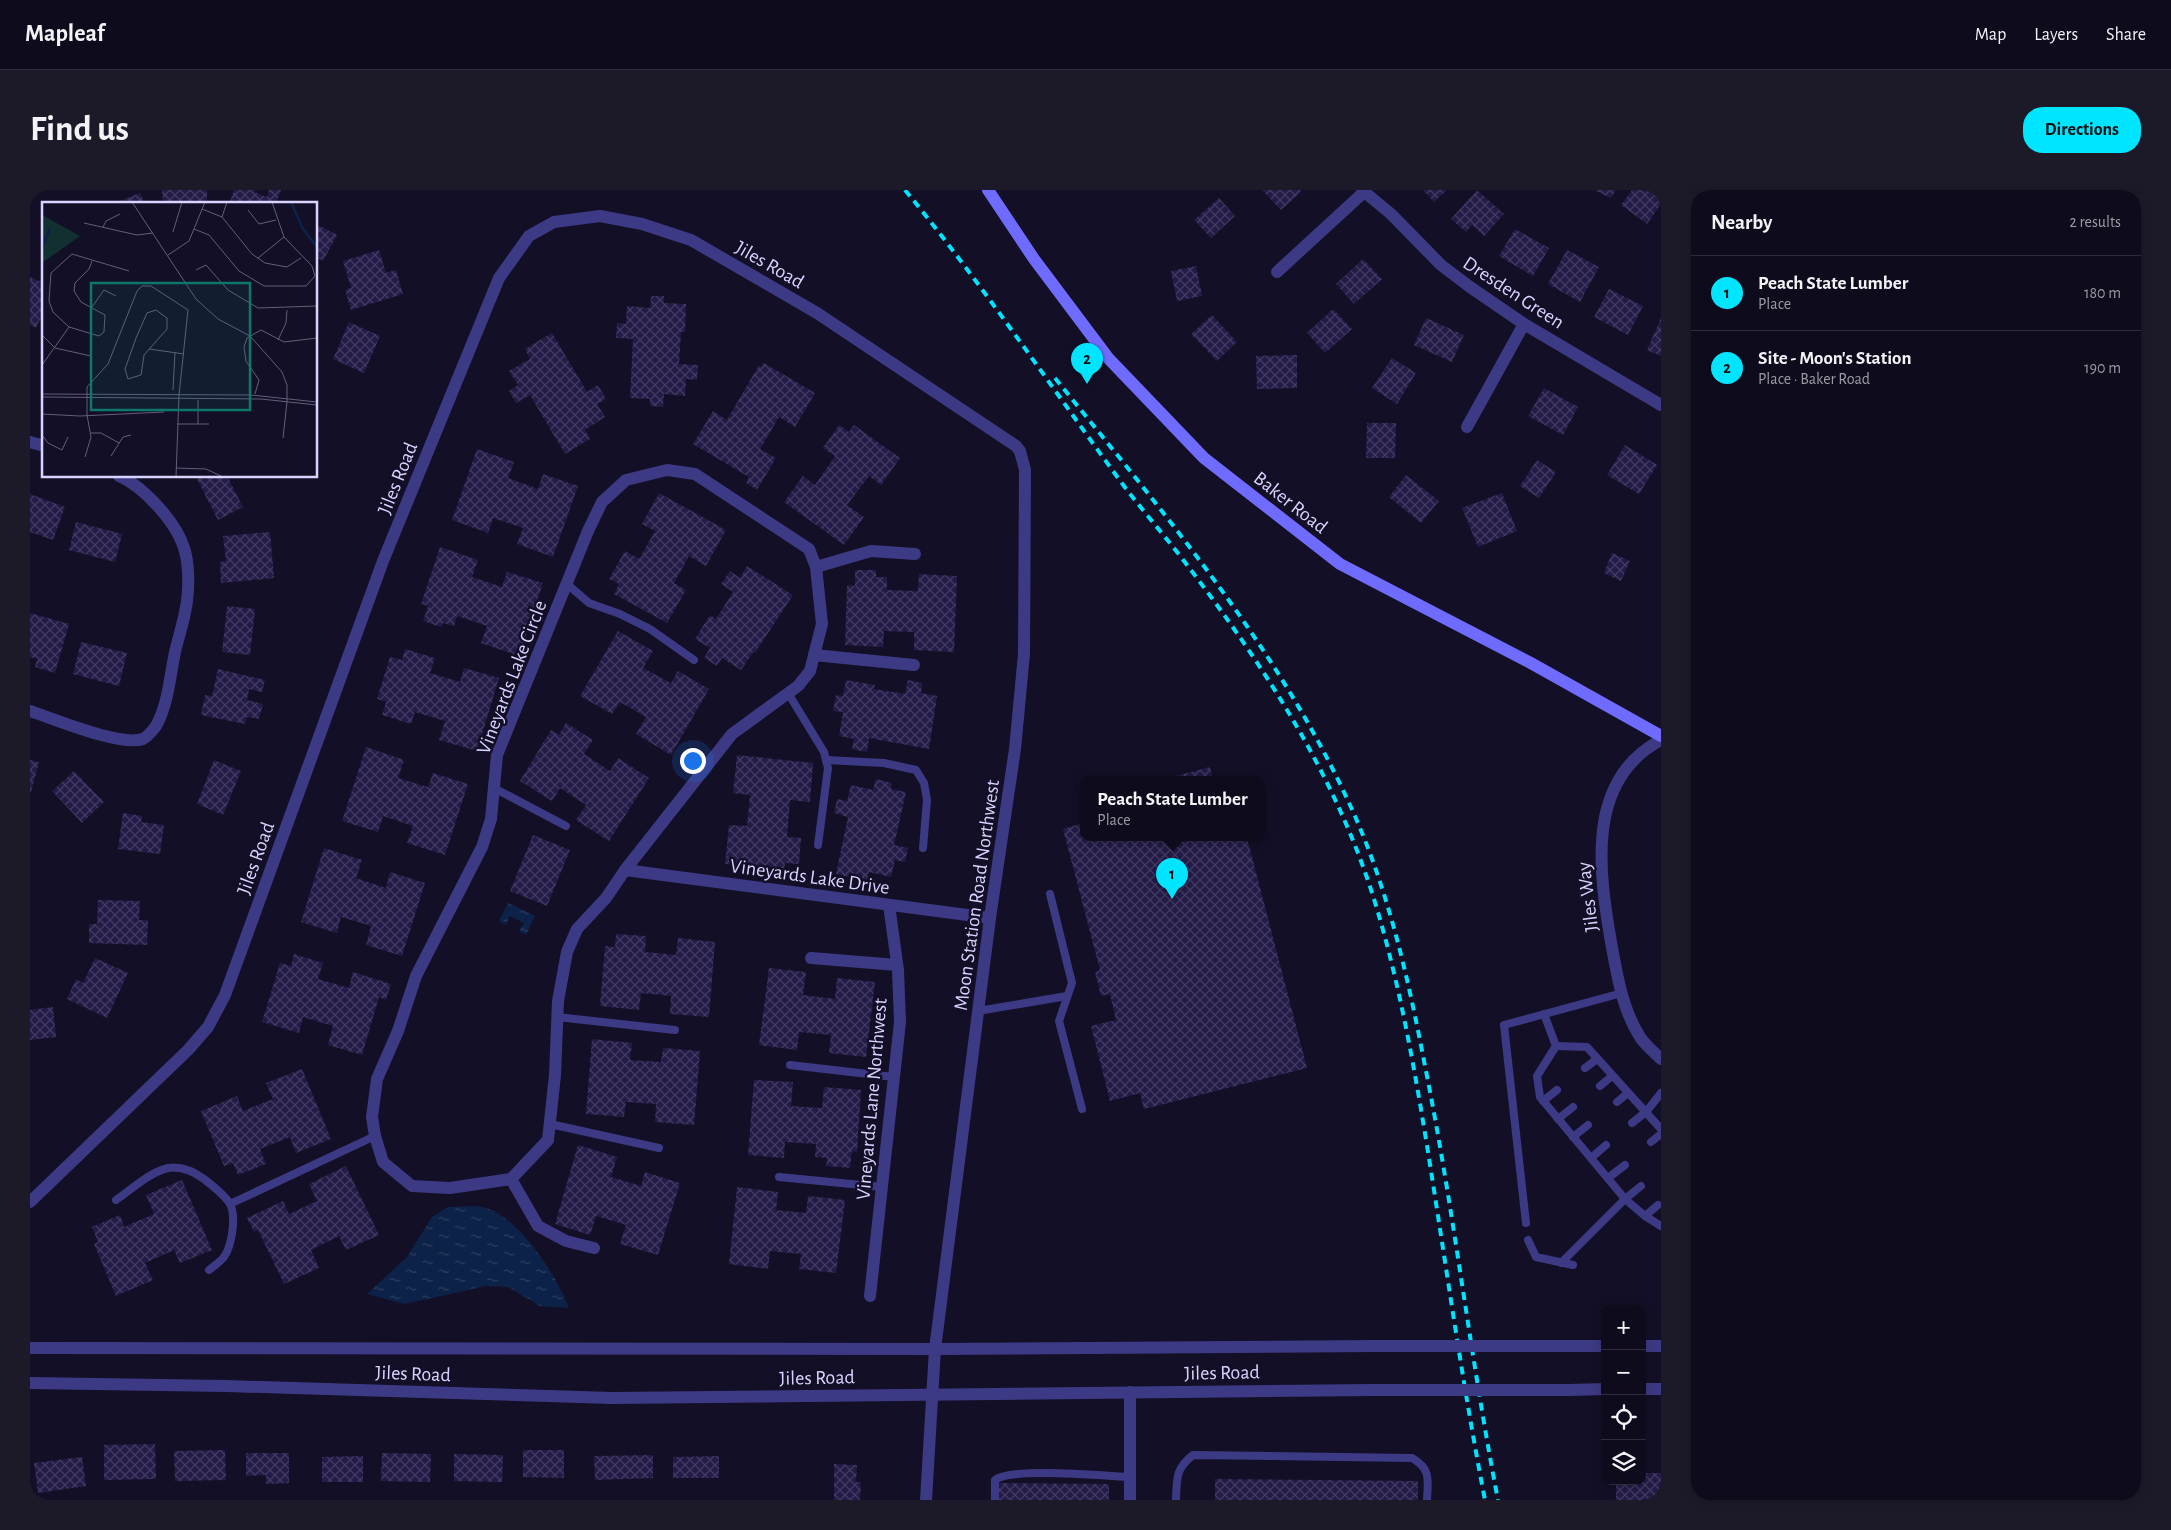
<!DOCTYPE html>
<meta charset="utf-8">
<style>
body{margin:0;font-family:"Alegreya Sans",sans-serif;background:#1c1929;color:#f1f3f6}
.controls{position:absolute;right:15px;bottom:15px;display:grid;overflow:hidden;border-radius:10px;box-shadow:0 2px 12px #0003}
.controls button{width:45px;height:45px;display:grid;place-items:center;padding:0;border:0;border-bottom:1px solid #2e2b3b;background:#0e0b1c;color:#f1f3f6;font:25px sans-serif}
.you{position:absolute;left:662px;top:570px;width:18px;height:18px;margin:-12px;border:4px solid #fff;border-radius:50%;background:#1a73e8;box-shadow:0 0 0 8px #1a73e833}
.badge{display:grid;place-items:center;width:32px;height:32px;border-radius:50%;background:#00e5ff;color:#111;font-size:16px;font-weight:700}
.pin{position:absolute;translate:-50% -41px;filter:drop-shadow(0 1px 2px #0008)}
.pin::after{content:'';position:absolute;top:26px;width:18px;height:15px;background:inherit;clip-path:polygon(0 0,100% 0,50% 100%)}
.popup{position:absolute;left:1050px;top:586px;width:185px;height:65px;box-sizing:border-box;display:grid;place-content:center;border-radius:10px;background:#0e0b1c;filter:drop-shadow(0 1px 4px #0005);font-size:16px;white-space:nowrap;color:#9b9ba3}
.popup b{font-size:19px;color:#f1f3f6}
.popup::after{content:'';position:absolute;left:50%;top:100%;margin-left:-10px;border:10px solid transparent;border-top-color:#0e0b1c}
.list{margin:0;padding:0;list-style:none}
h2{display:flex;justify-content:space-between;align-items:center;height:65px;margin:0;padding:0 20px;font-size:21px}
h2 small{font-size:16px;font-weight:400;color:#9b9ba3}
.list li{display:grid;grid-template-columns:32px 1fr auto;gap:15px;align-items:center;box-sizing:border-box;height:75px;padding:0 20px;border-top:1px solid #2e2b3b}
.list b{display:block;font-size:19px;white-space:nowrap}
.list p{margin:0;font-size:16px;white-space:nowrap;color:#9b9ba3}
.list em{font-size:16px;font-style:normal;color:#9b9ba3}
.icon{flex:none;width:28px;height:28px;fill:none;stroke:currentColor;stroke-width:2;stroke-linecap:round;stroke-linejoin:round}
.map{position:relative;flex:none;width:1631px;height:1310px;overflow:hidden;border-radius:20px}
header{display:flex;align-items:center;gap:30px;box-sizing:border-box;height:70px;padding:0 25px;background:#0e0b1c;border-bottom:1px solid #2e2b3b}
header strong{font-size:24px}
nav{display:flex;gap:28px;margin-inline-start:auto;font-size:18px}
.intro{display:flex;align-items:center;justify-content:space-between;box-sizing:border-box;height:120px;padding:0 30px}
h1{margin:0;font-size:35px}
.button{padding:12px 22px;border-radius:20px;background:#00e5ff;color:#111;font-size:18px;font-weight:700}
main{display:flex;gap:30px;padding:0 30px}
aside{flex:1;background:#0e0b1c;border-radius:20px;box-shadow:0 2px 12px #0003}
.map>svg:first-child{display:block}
</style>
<header>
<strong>Mapleaf</strong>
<nav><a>Map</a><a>Layers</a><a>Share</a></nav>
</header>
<div class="intro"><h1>Find us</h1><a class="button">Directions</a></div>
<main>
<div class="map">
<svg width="1631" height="1310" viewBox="0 0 1631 1310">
<defs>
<pattern id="water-ripples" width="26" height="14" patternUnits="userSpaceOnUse" patternTransform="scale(1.25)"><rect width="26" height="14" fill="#0c2248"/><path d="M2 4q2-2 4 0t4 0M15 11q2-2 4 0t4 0" fill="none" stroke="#2f4163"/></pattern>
<pattern id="building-cross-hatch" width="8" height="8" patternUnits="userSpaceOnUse" patternTransform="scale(1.25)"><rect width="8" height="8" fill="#241b47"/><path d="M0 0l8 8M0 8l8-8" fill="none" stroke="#433b63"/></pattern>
</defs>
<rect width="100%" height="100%" fill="#130f26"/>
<!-- water -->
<g fill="url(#water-ripples)">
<path d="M478,713L505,726L496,745L489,741L494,733L480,726L476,735L469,731Z"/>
<path d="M418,1017C429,1017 445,1014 456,1018C491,1029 526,1085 539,1118L510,1116L478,1097L456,1096L375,1114L337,1104L377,1067L402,1027Z"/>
</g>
<!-- building -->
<g fill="url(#building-cross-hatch)">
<path d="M132,0H177V14H133Z"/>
<path d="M204,0H225L224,2L237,7L239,0H251L246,14H199Z"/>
<path d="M1232,0H1270L1271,2L1251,20Z"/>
<path d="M1393,0H1417L1404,12Z"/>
<path d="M1447,0L1474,24L1454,46L1442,35L1436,42L1421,29Z"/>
<path d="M1564,0H1586L1581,8Z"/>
<path d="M1602,0H1621L1631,7V14L1617,34L1591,15Z"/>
<path d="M110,3L115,14H82Z"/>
<path d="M1189,8L1205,26L1181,48L1164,30Z"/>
<path d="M286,34L307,45L293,71L286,67Z"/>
<path d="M1485,39L1519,58L1503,86L1469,66Z"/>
<path d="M349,60L356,83L366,80L373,104L321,120L315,100L321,98L313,71Z"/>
<path d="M1537,60L1569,77L1550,112L1518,94Z"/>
<path d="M1333,69L1352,89L1324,114L1306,94Z"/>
<path d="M1166,76L1172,106L1147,111L1141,81Z"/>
<path d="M0,87L14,93V121L6,138L0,135Z"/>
<path d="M1579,99L1613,116L1598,145L1564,127Z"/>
<path d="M621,106H634V113L656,114L655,142H651L649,174L668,175L667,190L656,189L655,206L634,204L633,217L620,216V209L600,208L603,149L586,148L587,133L596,134L597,116L620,118Z"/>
<path d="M1303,119L1322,139L1295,163L1277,143Z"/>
<path d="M1182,125L1207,152L1187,171L1161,144Z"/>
<path d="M1396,128L1434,145L1422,172L1384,155Z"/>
<path d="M1631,128V166L1617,160Z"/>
<path d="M319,132L350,146L334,183L303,169Z"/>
<path d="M522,143L557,202L568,195L576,209L567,214L575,227L555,240L560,249L535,264L500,205L486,213L479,201L488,195L479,181L500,169L495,159Z"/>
<path d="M1267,165V198L1227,199L1226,166Z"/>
<path d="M1362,168L1386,183L1367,214L1342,198Z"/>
<path d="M734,173L785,203L765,237L749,227L730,259L746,268L727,300L716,293L719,287L663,254L683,221L697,230L729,175L731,177Z"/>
<path d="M1514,198L1548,217L1533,245L1498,226Z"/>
<path d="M1337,233H1366L1365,268H1336Z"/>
<path d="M809,235L819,242L824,235L870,268L851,295L839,286L817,315L834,327L814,355L754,312L773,286L785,295L805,266L793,258Z"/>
<path d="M1595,255L1627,275L1609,304L1577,285Z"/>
<path d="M447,259L484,272L478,288L508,299L513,284L548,296L523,367L487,354L493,338L463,328L458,343L422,330Z"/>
<path d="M1507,270L1526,282L1509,308L1490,296Z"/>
<path d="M1376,285L1409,311L1391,333L1359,307Z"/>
<path d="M172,286H197L213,317L188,330L167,289Z"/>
<path d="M629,303L696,340L676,376L659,366L644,393L656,400L637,433L584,404L589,394L579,389L595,361L609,369L625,341L612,334Z"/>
<path d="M1472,303L1487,341L1448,357L1432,318Z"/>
<path d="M0,304L35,317L23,350L0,342Z"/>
<path d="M46,332L92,344L85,372L39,360Z"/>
<path d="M240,342L244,388L191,393L190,372L196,371L193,346Z"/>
<path d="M410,357L448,370L442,387L472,397L477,382L513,393L489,466L451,453L457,436L427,426L424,436L413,433L411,437L393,431L398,416L391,414Z"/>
<path d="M1582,363L1600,371L1591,391L1574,383Z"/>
<path d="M717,376L763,405L725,463L724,461L711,480L692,468L687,476L674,468L680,458L665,449L680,425L686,429L703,402L691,394L700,381L710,388Z"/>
<path d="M825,380H846V387H857V400L888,401L889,384L927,386L924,462L884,460V442L854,441L853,457L815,455L817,395L825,396Z"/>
<path d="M197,416L225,419L220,465L192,462Z"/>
<path d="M0,423L39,434L25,483L5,477L7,469L0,467Z"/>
<path d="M588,441L623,461L613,478L641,493L648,481L679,499L641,565L606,544L616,527L590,512L582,524L550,506Z"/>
<path d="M51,452L97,463L89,496L43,484Z"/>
<path d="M375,459L405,468L400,483L430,492L434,478L469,488L447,561L409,550L415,531L385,522L381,534L352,525L356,512L347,509L360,467L372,470Z"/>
<path d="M188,479L235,490L232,502L219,499L217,510L233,514L229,529L217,527L215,534L171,525L175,505L182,506Z"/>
<path d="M816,490L845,495L844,499L875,504L878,490L892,493L891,503L907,506L899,559L839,548L837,562L822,559L824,549L809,546L813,522L803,521L806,505L813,506Z"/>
<path d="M536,533L563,550L554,564L580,581L588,568L619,588L579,651L546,630L556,615L530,598L522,611L490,591L521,540L529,545Z"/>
<path d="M336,557L374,570L368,588L398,597L403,583L438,594L415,665L377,653L383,636L353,626L348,642L312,631Z"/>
<path d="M707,565L783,573L780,612L760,610L757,647L771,648L769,674L755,673L754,680L695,674L699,635L717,636L720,605L703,603Z"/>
<path d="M0,570L9,572L1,602H0Z"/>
<path d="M184,570L211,581L193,625L167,614Z"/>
<path d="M1180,577L1183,590H1130Z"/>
<path d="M44,581L74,612L52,633L22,601Z"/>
<path d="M846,589L862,593L861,599L876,602L864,655L878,658L875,672L865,670L861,687L839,682L837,691L806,684L818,627L804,623L807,609L817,611L821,595L843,600Z"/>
<path d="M93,623L112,626L111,632L134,635L130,664L88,659Z"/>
<path d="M1053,633V648H1217L1277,878L1114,919L1110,903L1080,911L1061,836L1086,830L1080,804L1071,806L1065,782L1070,780L1033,639Z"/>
<path d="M503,645L540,660L517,716L480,701Z"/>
<path d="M294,658L332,670L326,688L356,698L360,682L395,693L372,766L336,755L341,736L311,727L307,743L271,732Z"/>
<path d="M68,710L110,711L109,730H118L117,755L59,753V734H67Z"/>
<path d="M586,744L616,746L615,762L646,765L648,748L685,752L679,827L640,824L641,806L611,803L609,820L570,816L575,756L585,757Z"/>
<path d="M264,764L293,773L288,789L319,798L323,782L361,794L356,810L349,807L332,865L298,855L303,836L273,827L269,843L232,832L250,773L261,776Z"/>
<path d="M65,768L98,783L77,828L37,809L46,789L53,793Z"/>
<path d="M739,778L776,782L773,805L805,809L807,788L845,792L836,867L799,863L801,845L769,842L767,860L729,855Z"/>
<path d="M23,817L26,847L0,850V820Z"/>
<path d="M562,849L602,853L600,870L631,872L633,858L670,861L664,935L625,932L626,914L596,912L594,927L556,924Z"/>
<path d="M272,879L301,949L266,963L260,947L230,959L236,974L208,985L203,973L194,976L171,921L207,906L213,921L243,909L236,893Z"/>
<path d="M724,890L763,892L761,916L792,918L794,897L831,900L827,962L822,961L820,978L796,976L797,968L785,967L786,954L755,952L754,968L718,965Z"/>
<path d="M548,955L587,967L581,987L611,996L615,982L650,993L628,1065L590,1054L596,1035L566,1026L560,1045L525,1034Z"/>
<path d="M316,976L349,1045L316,1060L309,1046L281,1060L289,1078L254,1094L228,1040L224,1042L217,1028L253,1011L259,1024L287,1011L279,994Z"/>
<path d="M152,990L182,1060L150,1073L144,1060L115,1073L123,1090L86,1106L64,1054L68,1052L62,1037L90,1025L94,1037L124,1024L116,1005Z"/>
<path d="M707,997L748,1002L746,1020L776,1023L778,1006L815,1010L806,1083L769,1079L771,1064L740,1061L738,1079L699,1074Z"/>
<path d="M125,1254L126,1289L74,1290V1255Z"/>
<path d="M195,1260L196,1290L145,1291L144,1261Z"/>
<path d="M493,1260H534V1288L493,1287Z"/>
<path d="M216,1263H259V1293L236,1294V1285L216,1286Z"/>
<path d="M352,1263L401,1264L400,1292L351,1291Z"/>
<path d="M424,1264L473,1265L472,1292L424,1291Z"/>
<path d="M623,1265V1288L565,1290L564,1266Z"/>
<path d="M333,1266V1292H292V1267Z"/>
<path d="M689,1266V1288H643V1267Z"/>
<path d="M52,1267L56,1296L8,1303L4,1273Z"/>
<path d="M804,1274L827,1275L826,1292H831L830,1310H804Z"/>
<path d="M1612,1283H1631V1310H1586V1291H1612Z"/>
<path d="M1185,1289L1388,1291V1310H1185Z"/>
<path d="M966,1293L1079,1294V1310H966Z"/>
</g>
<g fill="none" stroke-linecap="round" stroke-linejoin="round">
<!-- service -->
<g stroke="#3d3a85" stroke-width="8">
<path d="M537,394L559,413L590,424L620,439L664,470"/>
<path d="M758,503L794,562L798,578L788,655"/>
<path d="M796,570L854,573L886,580L894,593L897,610L893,658"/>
<path d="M464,598L536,636"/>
<path d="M1020,704L1042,793L1029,831L1052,919"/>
<path d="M948,821L1037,806"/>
<path d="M1514,824L1526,856"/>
<path d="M527,827L645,840"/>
<path d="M1526,856L1507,886L1510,907L1595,1009L1611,996"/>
<path d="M1526,856L1557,857L1631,939"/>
<path d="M760,875L864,887"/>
<path d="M1555,878L1567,869"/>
<path d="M1570,896L1582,886"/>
<path d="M1513,911L1527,900"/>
<path d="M1587,912L1598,903"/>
<path d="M1528,929L1543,917"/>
<path d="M1602,933L1616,922L1631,903"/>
<path d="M520,934L629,958"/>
<path d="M1543,947L1558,935"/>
<path d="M1621,952L1631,944"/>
<path d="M1561,968L1576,955"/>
<path d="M749,987L852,997"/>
<path d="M1578,988L1595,975"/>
<path d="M86,1010C102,999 120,982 138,978C151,976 163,981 174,989C183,996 192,1003 199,1012C207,1024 202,1056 194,1067C190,1072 184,1076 179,1080"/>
<path d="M200,1014L345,946"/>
<path d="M1615,1026L1628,1015"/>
<path d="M1496,1033L1474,835L1592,803"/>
<path d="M1498,1050L1506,1067L1543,1075"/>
<path d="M1531,1073L1595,1009L1615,1026L1631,1036"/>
<path d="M965,1310V1290C980,1277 1076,1286 1100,1287"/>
<path d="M1146,1310C1147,1289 1145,1279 1163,1265L1382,1268C1401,1279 1398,1289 1397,1310"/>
</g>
<!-- minor -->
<g stroke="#3d3a85" stroke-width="12">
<path d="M1332,0L1361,24L1411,75L1440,97L1494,134L1631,215"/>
<path d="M1247,82L1334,2"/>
<path d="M1437,237L1494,134"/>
<path d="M0,252L14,256"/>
<path d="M637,280L665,284L779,359L786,377L792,434L780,481L768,496L702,544L595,680L576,708L547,739L537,762L528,811L525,885L518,950L481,989L420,998L382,996L353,972L345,946L342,927L347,889L368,841L386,786L452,657L461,629L467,565L558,341L572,312L596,290Z"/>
<path d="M786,377L841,361L885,364"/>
<path d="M784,465L884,475"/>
<path d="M0,521C24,529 91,557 113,549C117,547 123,540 126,536C138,515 140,486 145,462C149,445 155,428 157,411C159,395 159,373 154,358C146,332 113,296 89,286"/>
<path d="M1631,550C1555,590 1569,682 1581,752C1587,784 1592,819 1610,847C1615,855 1624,862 1631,869"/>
<path d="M595,680L960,728"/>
<path d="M781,768L867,775"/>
<path d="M481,989L508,1036L536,1051L564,1058"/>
<path d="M0,1012L158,860L178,837L195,805L353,371L469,88L499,46L524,32L570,26L612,34L661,50L787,123L986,256L990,261L995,280L994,464L985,559L960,728L905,1159"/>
<path d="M840,1106L870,832L868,780L859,715"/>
<path d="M1100,1202V1310"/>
</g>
<!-- tertiary -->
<g stroke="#3d3a85" stroke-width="12">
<path d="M1526,1156H1575"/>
<path d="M1612,1156H1631"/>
<path d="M0,1158L905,1159L1346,1156"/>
<path d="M0,1193L196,1196L582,1208L1343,1200"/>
<path d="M1612,1199H1631"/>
<path d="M1539,1200L1575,1199"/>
<path d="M896,1310L905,1159"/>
</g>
<!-- secondary -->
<path stroke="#6f6bff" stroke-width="12" d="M958,0L1004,69L1079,169L1174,268L1310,374L1499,472L1631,546"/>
<!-- rail -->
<g stroke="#00e5ff" stroke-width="4" stroke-dasharray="8 6" stroke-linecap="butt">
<path d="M875,0C953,95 1021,197 1094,296C1113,321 1134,345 1154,371C1233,474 1305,584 1344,709C1370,794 1385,881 1399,968C1417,1082 1433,1197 1455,1310"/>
<path d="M1025,188C1133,322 1248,457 1320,615C1358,698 1378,787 1395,876C1424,1020 1440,1166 1468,1310"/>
</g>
<!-- tertiary-bridge -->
<g stroke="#3d3a85" stroke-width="12">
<path d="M1346,1156H1526"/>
<path d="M1343,1200H1539"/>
</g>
</g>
<g text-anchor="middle" stroke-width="5" stroke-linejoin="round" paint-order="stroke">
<!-- street labels -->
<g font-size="20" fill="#d9d4ff" stroke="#130f26">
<text transform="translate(740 74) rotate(30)" y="7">Jiles Road</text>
<text transform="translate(1484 102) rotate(33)" y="7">Dresden Green</text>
<text transform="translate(367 288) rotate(-68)" y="7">Jiles Road</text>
<text transform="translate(1261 312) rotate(38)" y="7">Baker Road</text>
<text transform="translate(481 487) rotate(-69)" y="7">Vineyards Lake Circle</text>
<text transform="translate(225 668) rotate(-70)" y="7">Jiles Road</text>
<text transform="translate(780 686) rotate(8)" y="7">Vineyards Lake Drive</text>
<text transform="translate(946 705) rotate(-82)" y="7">Moon Station Road Northwest</text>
<text transform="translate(1557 707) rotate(-97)" y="7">Jiles Way</text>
<text transform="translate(841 909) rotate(-85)" y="7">Vineyards Lane Northwest</text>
<text transform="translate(1192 1182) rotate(-1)" y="7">Jiles Road</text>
<text transform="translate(383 1183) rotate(2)" y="7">Jiles Road</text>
<text transform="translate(787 1187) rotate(-1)" y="7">Jiles Road</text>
</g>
</g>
<!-- overview -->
<g transform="translate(12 12)">
<rect width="275" height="275" fill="#130f26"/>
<path d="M0,13L38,34L0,61Z" fill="#12302f"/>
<path fill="none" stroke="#0c2248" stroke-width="2.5" d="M249,0L261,27L275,45M0,47L8,26"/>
<path fill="none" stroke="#625e7d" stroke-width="1" d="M90,0L154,97L176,117L208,134L240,170L245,183V200M160,7L180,15L210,52L223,61L245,65L259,56M206,8L217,22L234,18M180,15L185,0M42,21L95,33L111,31M61,25L64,19L78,12M152,27L167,33L197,69L222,84H264L273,74L270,64L242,35L230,0M131,30L140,0M126,53L147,39L163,0M216,56L242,35M50,59L47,67L33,81L32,89L39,100L63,113L62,130L57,134L27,125L11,110L7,99L9,71L30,52L87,69M154,68L164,63L186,88L216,106L275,104M50,105L62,88L74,94M114,108L125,116V127L102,153L99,173L86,177L83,167L94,136L105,111ZM0,133L13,146L49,154M236,138L244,121L245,108M107,147L142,152M0,163L27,125M131,188L133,150M0,192L209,193L275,200M213,192L217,178L204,159L202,145L205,136L219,128L242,140L275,136M0,195L219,197L275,203M156,198V222M0,212L38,214L122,210M135,222H167M49,231H59L77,241M0,233L6,241L20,248L26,235M241,236L245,200M69,254L81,235L89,233M43,255L49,235L45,213V185L66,162L95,89L100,84H109L146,108L137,193L134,275M134,266L164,267L181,275"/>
<path fill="#0f766e" fill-opacity="0.15" stroke="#0f766e" stroke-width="2.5" d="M49,81H208V208H49Z"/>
<rect width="275" height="275" fill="none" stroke="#d9d4ff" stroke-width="2.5"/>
</g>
</svg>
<div class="controls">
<button>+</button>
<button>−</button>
<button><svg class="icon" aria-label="locate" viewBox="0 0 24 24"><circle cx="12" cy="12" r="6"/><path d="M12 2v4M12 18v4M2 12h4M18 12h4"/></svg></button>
<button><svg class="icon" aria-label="layers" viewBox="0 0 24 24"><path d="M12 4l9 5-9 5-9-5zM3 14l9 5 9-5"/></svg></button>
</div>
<div class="you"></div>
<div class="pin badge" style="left:1142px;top:709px">1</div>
<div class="popup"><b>Peach State Lumber</b>Place</div>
<div class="pin badge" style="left:1057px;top:194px">2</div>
</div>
<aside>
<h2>Nearby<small>2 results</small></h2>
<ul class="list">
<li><span class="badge">1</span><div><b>Peach State Lumber</b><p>Place</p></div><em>180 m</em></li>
<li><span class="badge">2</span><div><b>Site - Moon's Station</b><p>Place · Baker Road</p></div><em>190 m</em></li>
</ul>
</aside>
</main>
